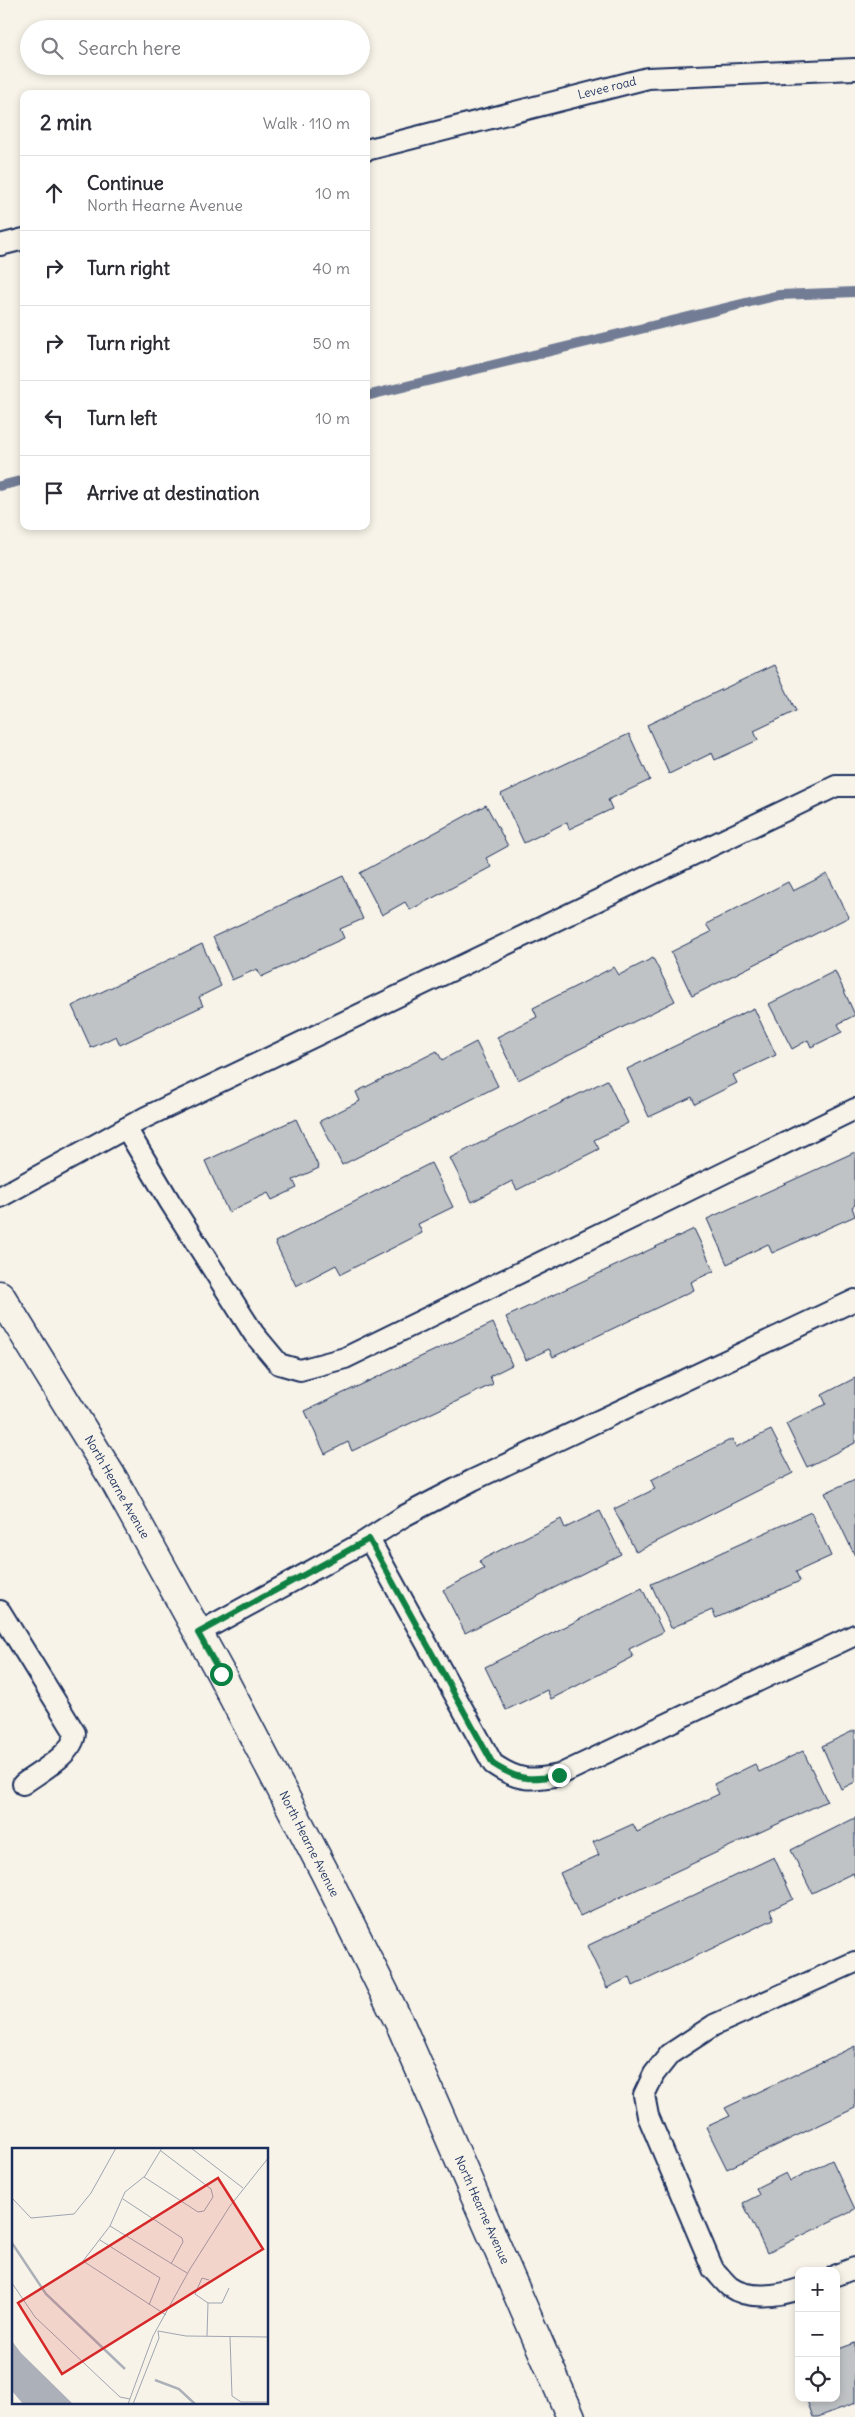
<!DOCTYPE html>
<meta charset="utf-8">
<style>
body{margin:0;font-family:Delius,sans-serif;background:#f7f7f7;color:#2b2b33}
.controls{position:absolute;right:15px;bottom:15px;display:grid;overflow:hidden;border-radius:10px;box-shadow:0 2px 8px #0003}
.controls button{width:45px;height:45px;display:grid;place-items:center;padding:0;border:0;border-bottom:1px solid #e1e1e2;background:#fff;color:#2b2b33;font:25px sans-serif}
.stop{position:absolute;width:15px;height:15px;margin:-11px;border:4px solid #0b8043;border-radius:50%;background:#fff}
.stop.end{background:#0b8043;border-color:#fff;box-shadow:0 1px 5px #0008}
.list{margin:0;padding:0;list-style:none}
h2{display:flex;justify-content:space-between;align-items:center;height:65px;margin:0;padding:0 20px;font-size:21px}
h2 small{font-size:16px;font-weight:400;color:#7c7c81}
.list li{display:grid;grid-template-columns:32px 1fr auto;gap:15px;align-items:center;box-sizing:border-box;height:75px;padding:0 20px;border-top:1px solid #e1e1e2}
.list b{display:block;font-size:19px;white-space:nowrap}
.list p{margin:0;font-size:16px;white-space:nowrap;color:#7c7c81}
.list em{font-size:16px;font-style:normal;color:#7c7c81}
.icon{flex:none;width:28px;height:28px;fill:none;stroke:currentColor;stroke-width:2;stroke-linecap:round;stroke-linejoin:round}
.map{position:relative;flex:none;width:855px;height:2417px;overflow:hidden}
.search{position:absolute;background:#fff;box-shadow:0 2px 8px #0003;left:20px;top:20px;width:350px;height:55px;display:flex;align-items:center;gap:12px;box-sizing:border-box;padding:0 18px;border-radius:28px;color:#7c7c81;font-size:19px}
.panel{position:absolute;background:#fff;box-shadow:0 2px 8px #0003;left:20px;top:90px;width:350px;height:440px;border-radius:10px}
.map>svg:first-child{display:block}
</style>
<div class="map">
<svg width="855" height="2417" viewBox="0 0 855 2417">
<rect width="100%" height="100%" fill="#f7f3e8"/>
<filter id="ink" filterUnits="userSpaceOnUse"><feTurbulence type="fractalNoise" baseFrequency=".02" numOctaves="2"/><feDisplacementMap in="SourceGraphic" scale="10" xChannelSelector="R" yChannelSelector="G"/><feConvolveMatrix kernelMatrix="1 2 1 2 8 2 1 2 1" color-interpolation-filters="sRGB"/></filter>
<g filter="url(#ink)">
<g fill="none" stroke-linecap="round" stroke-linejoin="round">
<!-- stream -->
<g stroke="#727c95" stroke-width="10">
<path d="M366,396L779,295L855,292"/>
<path d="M0,486L24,480"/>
</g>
</g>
<!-- building -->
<g fill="#c0c3c5" stroke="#1b2f5e">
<path d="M774,665L796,711L754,731L758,740L715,760L712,753L669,774L647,725Z"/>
<path d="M629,734L650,780L608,800L612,809L569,829L567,822L524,843L501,794Z"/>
<path d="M486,805L508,846L486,858L491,867L410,910L405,902L382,915L360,873Z"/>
<path d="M827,874L849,917L692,996L671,952L711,932L706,924L788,882L793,891Z"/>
<path d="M343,876L363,919L340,929L344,938L261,977L257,969L232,980L213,937Z"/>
<path d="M202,944L221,986L199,997L203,1006L120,1045L116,1036L91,1048L72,1006Z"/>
<path d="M653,958L675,1001L518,1080L497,1037L537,1017L533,1008L614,967L619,975Z"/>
<path d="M835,971L855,1015L838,1024L842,1032L811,1047L808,1040L792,1049L769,1004Z"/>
<path d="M754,1008L776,1055L733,1075L737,1083L695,1104L692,1097L649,1117L627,1069Z"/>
<path d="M476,1042L498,1086L342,1165L320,1121L360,1101L356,1092L437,1051L442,1060Z"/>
<path d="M607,1080L628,1123L594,1140L599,1149L517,1190L512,1181L472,1202L450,1158Z"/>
<path d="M296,1119L319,1168L293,1180L297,1188L272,1200L268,1193L228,1212L205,1161Z"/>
<path d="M855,1152V1205L852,1207L855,1216L772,1253L768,1244L727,1264L707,1219Z"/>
<path d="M431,1163L453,1207L418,1224L422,1233L341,1274L336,1265L296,1286L275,1242Z"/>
<path d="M694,1229L714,1271L691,1282L694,1290L553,1357L549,1349L526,1360L506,1317Z"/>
<path d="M493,1323L512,1365L490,1376L493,1384L352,1451L348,1442L325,1454L305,1411Z"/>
<path d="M855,1378V1443L807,1467L786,1424L826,1404L822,1395Z"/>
<path d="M771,1430L793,1473L636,1552L614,1509L655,1489L651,1480L732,1439L736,1447Z"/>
<path d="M855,1479V1556L825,1493Z"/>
<path d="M600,1511L621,1554L465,1633L443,1590L484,1569L479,1561L561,1519L565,1528Z"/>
<path d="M811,1512L831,1556L796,1572L800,1581L716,1618L712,1610L671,1628L651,1584Z"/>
<path d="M642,1588L663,1632L629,1649L633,1657L551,1699L547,1690L506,1710L485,1667Z"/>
<path d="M855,1730V1782L841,1789L822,1746Z"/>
<path d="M803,1751L827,1801L580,1916L560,1873L599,1855L593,1842L633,1824L637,1832L719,1794L714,1784L755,1764L759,1772Z"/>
<path d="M855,1818V1878L853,1873L812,1893L791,1850Z"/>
<path d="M774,1857L793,1899L770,1910L774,1919L633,1986L630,1977L607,1988L587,1946Z"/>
<path d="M855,2046V2108L727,2169L706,2127L730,2116L725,2108Z"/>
<path d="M832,2160L855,2209L767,2253L743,2203L759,2195L756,2188L786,2173L790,2181Z"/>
<path d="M855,2343V2403L818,2417H813L806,2398H836V2350Z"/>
</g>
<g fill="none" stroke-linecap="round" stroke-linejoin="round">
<defs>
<g id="service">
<path d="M366,150L648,78L855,69"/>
<path d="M0,245L24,239"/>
<path d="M126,1128L170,1202L254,1334L279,1364L300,1370L345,1358L855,1109"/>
<path d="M0,1197L146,1117L836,786H855"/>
<path d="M369,1539L493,1764C518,1781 530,1781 559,1775L855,1635"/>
<path d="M0,1611L75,1733C74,1754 39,1772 23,1784"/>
<path d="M198,1633L362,1543L404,1516L473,1480L855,1300"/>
<path d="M836,2275L855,2268"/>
<path d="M799,2289C779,2296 748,2300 730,2287C724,2282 719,2275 713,2269L648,2116L644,2095L654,2074L670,2054L714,2025L855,1962"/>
</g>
<path id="secondary" d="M0,1295L114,1480L221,1674L324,1871L401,2026L571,2417"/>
</defs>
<!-- service casing -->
<use href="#service" stroke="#1b2f5e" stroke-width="24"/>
<!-- secondary casing -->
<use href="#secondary" stroke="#1b2f5e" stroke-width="31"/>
<!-- service -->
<use href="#service" stroke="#f7f3e8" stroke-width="20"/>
<!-- secondary -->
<use href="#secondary" stroke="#f7f3e8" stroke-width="28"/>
</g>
</g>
<g fill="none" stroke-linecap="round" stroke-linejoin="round" filter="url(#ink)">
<!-- route -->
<path stroke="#0b8043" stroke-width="6" d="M221,1674L198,1633L369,1539L493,1764C518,1780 530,1781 559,1775"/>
</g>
<g text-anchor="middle" stroke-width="4" stroke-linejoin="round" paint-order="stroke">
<!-- street labels -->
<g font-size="12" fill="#1b2f5e" stroke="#f7f3e8">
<text transform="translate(607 88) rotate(-14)" y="4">Levee road</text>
<text transform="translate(117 1487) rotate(60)" y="4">North Hearne Avenue</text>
<text transform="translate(309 1844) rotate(63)" y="4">North Hearne Avenue</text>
<text transform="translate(482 2210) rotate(66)" y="4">North Hearne Avenue</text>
</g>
</g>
<!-- overview -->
<g transform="translate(12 2148)">
<rect width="256" height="256" fill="#f7f3e8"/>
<path d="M0,193L9,205L61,256H11L0,243Z" fill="#acb0b9"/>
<path fill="none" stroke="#acb0b9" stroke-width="2.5" d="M0,95L34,146L113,221M143,232L167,241L183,256"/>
<path fill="none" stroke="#9fa5b1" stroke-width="1" d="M150,0L133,28L113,44L98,78L71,113L154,167M179,0L231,40M132,29L186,64L192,63L201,49L199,41L149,3M0,50L19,70L62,66L79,45L104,0M111,51L170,90L171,94L159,116M98,78L175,125M88,92L148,130L137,157M0,135L23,169L108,249L118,251M196,155L183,146L190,130L197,132M146,183L174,188L257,189M195,188L196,155H210L217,140M218,189L220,248L229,254H257M116,256L141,188L178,121L218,58L257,9M121,256L147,190L146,183"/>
<path fill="#d62828" fill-opacity="0.15" stroke="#d62828" stroke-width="2.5" d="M206,30L251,101L50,226L6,155Z"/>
<rect width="256" height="256" fill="none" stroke="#1b2f5e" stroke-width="2.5"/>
</g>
</svg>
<div class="controls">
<button>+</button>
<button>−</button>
<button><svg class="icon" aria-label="locate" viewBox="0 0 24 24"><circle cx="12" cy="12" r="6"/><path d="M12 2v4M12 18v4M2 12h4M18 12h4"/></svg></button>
</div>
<div class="stop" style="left:221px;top:1674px"></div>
<div class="stop end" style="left:559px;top:1775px"></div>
<div class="search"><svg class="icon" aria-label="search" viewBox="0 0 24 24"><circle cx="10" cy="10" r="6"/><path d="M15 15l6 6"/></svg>Search here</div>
<section class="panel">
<h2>2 min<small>Walk · 110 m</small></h2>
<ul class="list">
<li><svg class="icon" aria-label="ahead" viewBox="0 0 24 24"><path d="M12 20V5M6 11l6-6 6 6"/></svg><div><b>Continue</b><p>North Hearne Avenue</p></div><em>10 m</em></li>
<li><svg class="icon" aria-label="right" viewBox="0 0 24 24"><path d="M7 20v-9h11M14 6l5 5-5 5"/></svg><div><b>Turn right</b></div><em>40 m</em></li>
<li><svg class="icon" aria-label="right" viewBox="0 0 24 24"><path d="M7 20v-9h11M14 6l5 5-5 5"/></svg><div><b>Turn right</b></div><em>50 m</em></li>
<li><svg class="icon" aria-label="left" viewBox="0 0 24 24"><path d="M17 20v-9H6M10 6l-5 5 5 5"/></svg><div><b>Turn left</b></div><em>10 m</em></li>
<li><svg class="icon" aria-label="arrive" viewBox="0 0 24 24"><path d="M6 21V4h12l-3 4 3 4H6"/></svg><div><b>Arrive at destination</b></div></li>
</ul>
</section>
</div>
